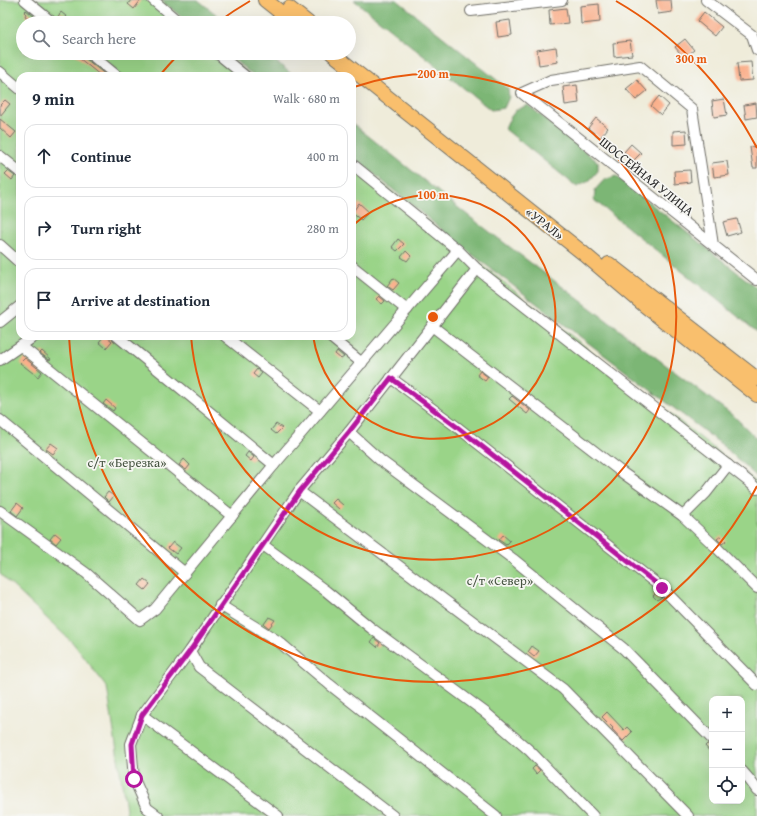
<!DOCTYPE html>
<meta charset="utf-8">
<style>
body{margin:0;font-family:"Gentium Book Plus",serif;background:#f2f2f3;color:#1f2937}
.controls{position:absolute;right:12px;bottom:12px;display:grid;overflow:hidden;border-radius:8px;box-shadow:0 4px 16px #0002}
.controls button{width:36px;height:36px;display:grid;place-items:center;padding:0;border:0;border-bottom:1px solid #e0e1e3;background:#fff;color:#1f2937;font:20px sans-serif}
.stop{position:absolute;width:12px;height:12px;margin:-9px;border:3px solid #b5179e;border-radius:50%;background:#fff}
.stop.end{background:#b5179e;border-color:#fff;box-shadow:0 1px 4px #0008}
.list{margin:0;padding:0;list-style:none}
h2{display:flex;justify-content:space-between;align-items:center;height:52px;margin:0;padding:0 16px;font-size:17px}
h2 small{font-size:13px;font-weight:400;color:#747a83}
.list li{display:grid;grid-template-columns:26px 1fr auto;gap:12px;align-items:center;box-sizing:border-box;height:64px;margin:0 8px 8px;padding:0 8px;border:1px solid #e0e1e3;border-radius:12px}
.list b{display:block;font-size:15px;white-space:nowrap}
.list em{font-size:13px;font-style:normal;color:#747a83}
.icon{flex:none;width:22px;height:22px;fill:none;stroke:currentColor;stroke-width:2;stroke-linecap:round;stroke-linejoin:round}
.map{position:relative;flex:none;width:757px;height:816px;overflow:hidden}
.search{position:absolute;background:#fff;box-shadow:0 4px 16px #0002;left:16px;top:16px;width:340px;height:44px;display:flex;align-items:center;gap:10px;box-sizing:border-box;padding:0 14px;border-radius:22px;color:#747a83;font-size:15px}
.panel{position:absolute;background:#fff;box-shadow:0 4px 16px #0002;left:16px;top:72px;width:340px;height:268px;border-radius:12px}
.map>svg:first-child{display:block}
</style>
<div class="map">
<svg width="757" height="816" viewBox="0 0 757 816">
<rect width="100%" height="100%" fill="#f6f6f2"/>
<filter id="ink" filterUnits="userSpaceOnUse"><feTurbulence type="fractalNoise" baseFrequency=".025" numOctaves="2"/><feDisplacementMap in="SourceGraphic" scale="8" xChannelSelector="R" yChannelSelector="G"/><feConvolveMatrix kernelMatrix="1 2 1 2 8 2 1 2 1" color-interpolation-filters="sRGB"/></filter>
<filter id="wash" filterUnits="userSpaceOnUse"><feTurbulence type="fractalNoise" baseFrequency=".012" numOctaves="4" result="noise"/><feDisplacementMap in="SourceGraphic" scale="16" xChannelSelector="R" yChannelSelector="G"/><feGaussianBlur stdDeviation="0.9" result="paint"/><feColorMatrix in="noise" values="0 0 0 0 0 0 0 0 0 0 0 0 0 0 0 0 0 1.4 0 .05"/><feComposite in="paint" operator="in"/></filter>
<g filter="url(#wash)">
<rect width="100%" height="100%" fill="#efecda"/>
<!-- green -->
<path fill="#9ad488" stroke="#62805a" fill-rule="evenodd" d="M0,0H158L186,23H23V53H222L251,76H20V336H352V159L464,251L750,477L757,483V816H127L107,687L73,643L0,574ZM712,699H742V801H712Z"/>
<!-- forest -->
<g fill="#7bb674" stroke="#537050">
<path d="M161,0H198L227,23H189Z"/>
<path d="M354,0H397L508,89L509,97L504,108L491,110Z"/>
<path d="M226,53H265L294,76H254Z"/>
<path d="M528,105L598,162V171L589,181L577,187L505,129L510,118L516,110Z"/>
<path d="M352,123L470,217L736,418L757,439V477L721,444L469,252L352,156Z"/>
<path d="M616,176L757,288V332L594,200L595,190L604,180Z"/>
</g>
<g id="blocks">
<!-- building -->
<g fill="#faaf8a">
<path d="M131,0H141L134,9L128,4Z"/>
<path d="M656,0H671L672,12L658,14Z"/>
<path d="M599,4L600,22L581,24L580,6Z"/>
<path d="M566,8L568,23L550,25L549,10Z"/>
<path d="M26,10L35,17L32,21L25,16L26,14L24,12Z"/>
<path d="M61,12L67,17L61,23H59V20L57,18Z"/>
<path d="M704,12L722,27L715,36L697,21Z"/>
<path d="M510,20L512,35L498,37L496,22Z"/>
<path d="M685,39L694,50L684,58L675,47Z"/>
<path d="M630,41L632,55L614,57L613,43Z"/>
<path d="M556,47L558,62L539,65L537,50Z"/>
<path d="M73,53H83L85,58L107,76H101Z"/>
<path d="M751,62L753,80L739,81L737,63Z"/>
<path d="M637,80L647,91L636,100L626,89Z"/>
<path d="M577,85L579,103L565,105L563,87Z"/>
<path d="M659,96L669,105L661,115L651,106Z"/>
<path d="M724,99L727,115L714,117L712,101Z"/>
<path d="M5,100L10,104L0,116V105Z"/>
<path d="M756,103L757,117L746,119L744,105Z"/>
<path d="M596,118L608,128L600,138L588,128Z"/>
<path d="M0,119L16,132L11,138L0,128Z"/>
<path d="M686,130L687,144L673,145V131Z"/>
<path d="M631,144L641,153L633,161L624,152Z"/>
<path d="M757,146V168H753L750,147Z"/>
<path d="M727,161L729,175L714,177L712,163Z"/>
<path d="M690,170L691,182L675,184L674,171Z"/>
<path d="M8,171L15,176L12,180L5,174Z"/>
<path d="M359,203L369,212L361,220L352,213Z"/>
<path d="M737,219L741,232L727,236L723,222Z"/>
<path d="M398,239L404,244L397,251L392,247Z"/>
<path d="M406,251L411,256L407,261L401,257Z"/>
<path d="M393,278L399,283L393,290L387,286Z"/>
<path d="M379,296L385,301L382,304L376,299Z"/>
<path d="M104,336H106L112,341L106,348L99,342Z"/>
<path d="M42,351L51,359L49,360L40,353Z"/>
<path d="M337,351L344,357L341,359L335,354Z"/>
<path d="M25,358L42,372L38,377L20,363Z"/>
<path d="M257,369L262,373L258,378L253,374Z"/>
<path d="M480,371L488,377L485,381L477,375Z"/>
<path d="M512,396L530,410L527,414L509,399Z"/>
<path d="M106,400L115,408L113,411L103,404Z"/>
<path d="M276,424L282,428L276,434L271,430Z"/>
<path d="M51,443L58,448L53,454L46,449Z"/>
<path d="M248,452L254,457L251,461L245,456Z"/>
<path d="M184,459L190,465L186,470L179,465Z"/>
<path d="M108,492L114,496L109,502L104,497Z"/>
<path d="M336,499L343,505L339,509L332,503Z"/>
<path d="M17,503L23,508L17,516L11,511Z"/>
<path d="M55,533L61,538L56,544L50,539Z"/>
<path d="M503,535L510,541L506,545L499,540Z"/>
<path d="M721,536L726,541L722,544L717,539Z"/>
<path d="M173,542L181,548L176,554L168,548Z"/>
<path d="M144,579L150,584L145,590L139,585Z"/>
<path d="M657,592L662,597L657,600L653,596Z"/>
<path d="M269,617L275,620L269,628L264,624Z"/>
<path d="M374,638L380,643L377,647L371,642Z"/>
<path d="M532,646L539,651L534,657L528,652Z"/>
<path d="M607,712L624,730L627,727L632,732L623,741L612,729L613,728L602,717Z"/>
<path d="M707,744L712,745V754L705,746Z"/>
<path d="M535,766L540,770L536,774L532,769Z"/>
</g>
</g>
</g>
<g filter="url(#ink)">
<use href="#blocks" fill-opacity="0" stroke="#706f68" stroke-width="1"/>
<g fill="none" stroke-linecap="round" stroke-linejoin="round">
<defs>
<g id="minor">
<path d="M25,0L53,23"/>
<path d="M153,0L180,23"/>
<path d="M706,0L752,35L757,50"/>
<path d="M471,11L562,0"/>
<path d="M89,53L117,76"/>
<path d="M217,53L245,76"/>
<path d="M0,72L20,89"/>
<path d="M0,156L20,172"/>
<path d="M352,164L458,250L477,269L748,481L757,489"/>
<path d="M0,245L20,263"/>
<path d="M713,245L692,109L640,66L551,80L522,93C600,155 679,218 757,280"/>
<path d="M352,266L407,310"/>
<path d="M0,322L20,306"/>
<path d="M432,326L620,471L683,516L718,549L757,588"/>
<path d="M117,336L274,465"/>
<path d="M225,336L320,411"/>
<path d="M329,336L362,363"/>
<path d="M21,346L232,516"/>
<path d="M0,360L35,336"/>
<path d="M391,378L457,427L662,588L757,685"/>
<path d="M0,420L185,573"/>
<path d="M349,432L380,460L513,559L624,649L712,739"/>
<path d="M299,491L563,689L688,816"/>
<path d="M0,511L86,573L140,620L155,609L274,465L458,250"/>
<path d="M683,516L706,493L728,465"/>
<path d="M263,545L326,591L371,628L486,713L530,751L593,816"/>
<path d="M220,605L278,641L329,684L496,816"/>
<path d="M190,651L199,667L393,816"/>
<path d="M142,715L278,816"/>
<path d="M742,771L749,779L757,790"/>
<path d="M158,816L147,808L134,779L131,744L142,715L190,651L299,491L349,432L477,269"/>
</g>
<g id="highway">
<path d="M265,0L294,23"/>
<path d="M289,8L308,23"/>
<path d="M332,53L583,253L643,304L757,395"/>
<path d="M609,264L757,379"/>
</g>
</defs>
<!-- minor casing -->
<use href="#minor" stroke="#706f68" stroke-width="12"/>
<!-- highway casing -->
<use href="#highway" stroke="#706f68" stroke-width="16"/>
<!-- minor -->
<use href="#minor" stroke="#fff" stroke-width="10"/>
<!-- highway -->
<use href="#highway" stroke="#f9bf6d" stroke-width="14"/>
</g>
</g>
<g fill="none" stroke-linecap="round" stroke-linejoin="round" filter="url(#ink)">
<!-- route -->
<path stroke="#b5179e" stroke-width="5" d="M134,779L132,744L142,715L190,651L300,491L349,432L391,378L457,427L662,588"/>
</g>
<!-- distance rings -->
<g fill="none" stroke="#e8590c" stroke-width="2">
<path d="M352 226A122 122 0 1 1 313 336"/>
<path d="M354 87A243 243 0 1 1 191 336"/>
<path d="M757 486A365 365 0 0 1 69 336M160 75A365 365 0 0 1 179 54M218 22A365 365 0 0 1 250 1M616 1A365 365 0 0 1 757 148"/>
</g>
<g text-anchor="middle" stroke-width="3.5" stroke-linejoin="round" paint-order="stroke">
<!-- street labels -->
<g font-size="13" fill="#2b2b2b" stroke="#f6f6f2">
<text transform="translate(647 176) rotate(39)" y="5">ШОССЕЙНАЯ УЛИЦА</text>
<text transform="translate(545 223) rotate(38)" y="5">«УРАЛ»</text>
</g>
<!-- park labels -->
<g font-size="13" fill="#475542" stroke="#f6f6f2">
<text x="127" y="467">с/т «Березка»</text>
<text x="500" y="585">с/т «Север»</text>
</g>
</g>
<circle cx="433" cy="317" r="6" fill="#e8590c" stroke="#f6f6f2" stroke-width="2"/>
<g font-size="12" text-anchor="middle" font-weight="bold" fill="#e8590c" stroke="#f6f6f2" stroke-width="3.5" stroke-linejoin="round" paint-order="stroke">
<text x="691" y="63">300 m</text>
<text x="433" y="78">200 m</text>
<text x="433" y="199">100 m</text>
</g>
</svg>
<div class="controls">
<button>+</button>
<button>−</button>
<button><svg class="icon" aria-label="locate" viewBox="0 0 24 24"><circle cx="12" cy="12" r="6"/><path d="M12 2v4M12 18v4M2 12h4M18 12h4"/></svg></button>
</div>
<div class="stop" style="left:134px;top:779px"></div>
<div class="stop end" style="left:662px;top:588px"></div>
<div class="search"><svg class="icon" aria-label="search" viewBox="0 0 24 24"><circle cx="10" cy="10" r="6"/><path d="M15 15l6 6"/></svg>Search here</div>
<section class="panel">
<h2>9 min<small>Walk · 680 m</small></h2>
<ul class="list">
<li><svg class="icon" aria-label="ahead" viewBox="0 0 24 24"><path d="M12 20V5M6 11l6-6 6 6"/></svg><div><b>Continue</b></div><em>400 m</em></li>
<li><svg class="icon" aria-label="right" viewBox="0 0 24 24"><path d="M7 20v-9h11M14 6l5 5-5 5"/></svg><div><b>Turn right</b></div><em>280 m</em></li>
<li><svg class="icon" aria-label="arrive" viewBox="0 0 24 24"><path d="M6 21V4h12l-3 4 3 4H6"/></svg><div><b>Arrive at destination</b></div></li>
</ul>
</section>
</div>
